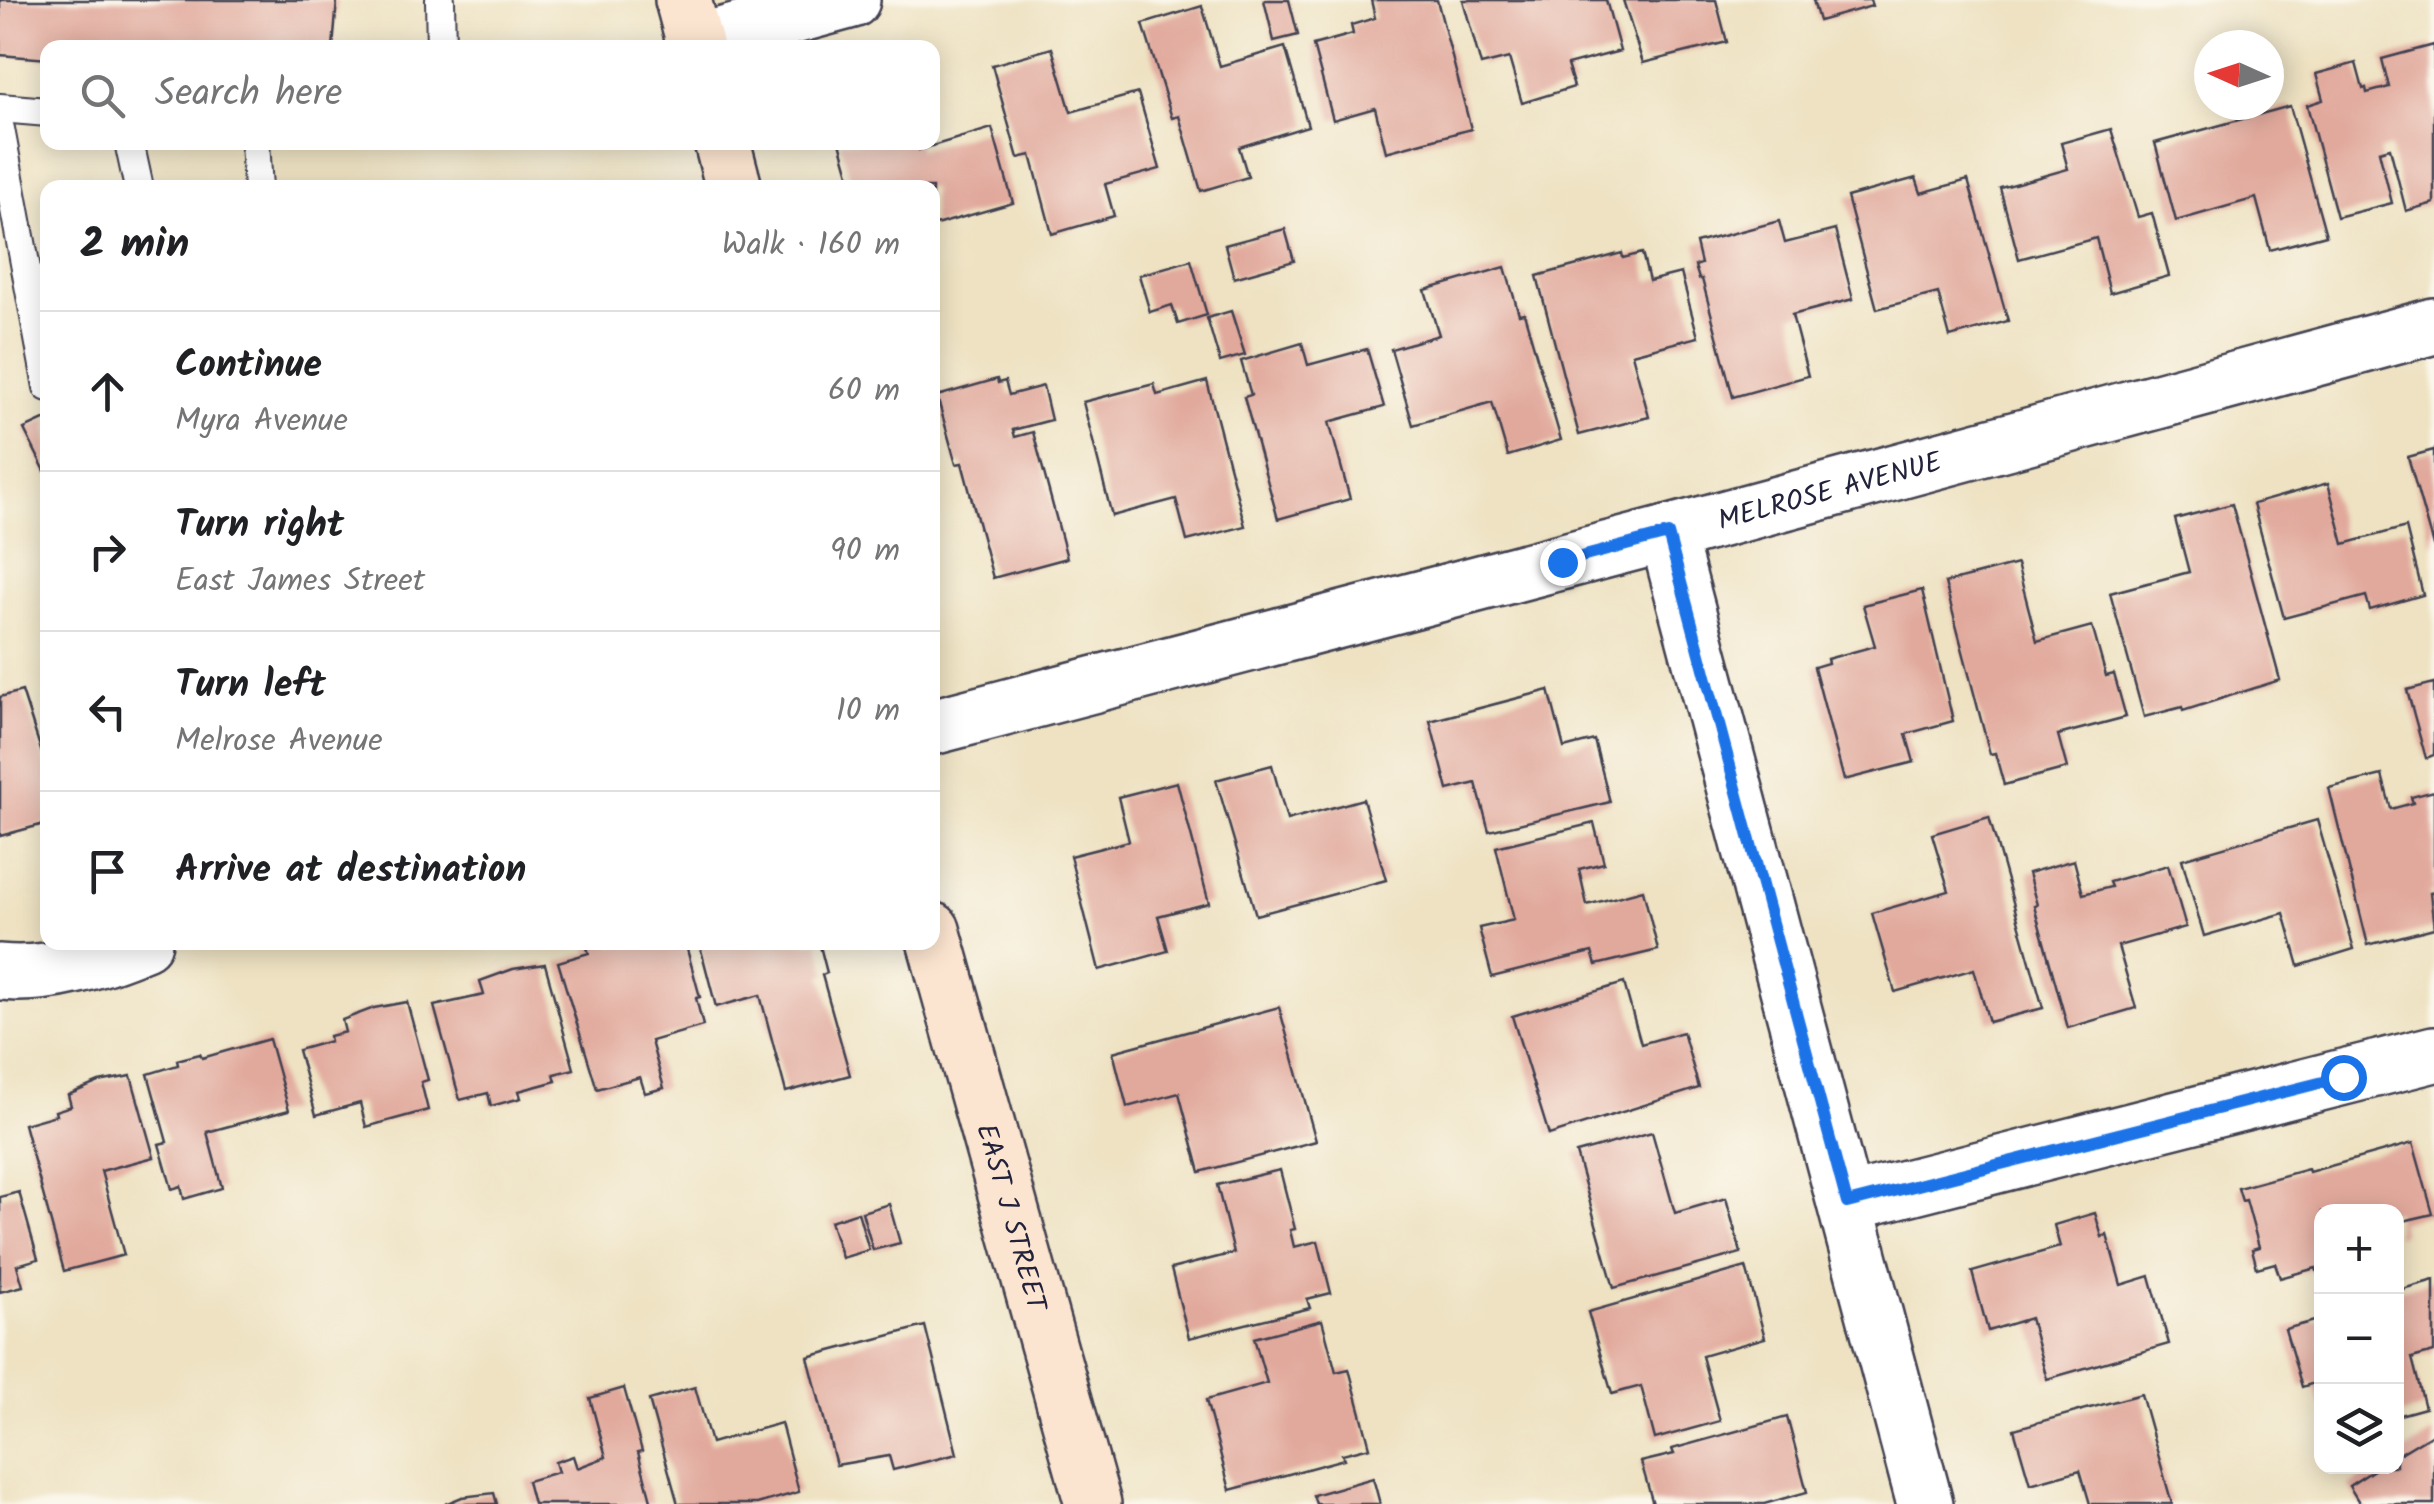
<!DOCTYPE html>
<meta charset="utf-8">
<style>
body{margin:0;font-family:Kalam,sans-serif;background:#f6f6f6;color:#202124}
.controls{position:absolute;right:30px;bottom:30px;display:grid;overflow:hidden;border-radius:20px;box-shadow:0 5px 25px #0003}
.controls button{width:90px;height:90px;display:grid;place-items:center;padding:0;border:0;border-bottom:2px solid #e0e0e0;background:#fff;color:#202124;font:50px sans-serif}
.compass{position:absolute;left:2194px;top:30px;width:90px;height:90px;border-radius:50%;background:#fff;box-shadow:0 5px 25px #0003;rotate:273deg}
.stop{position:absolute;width:30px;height:30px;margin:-22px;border:8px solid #1a73e8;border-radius:50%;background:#fff}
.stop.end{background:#1a73e8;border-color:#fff;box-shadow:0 2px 10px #0008}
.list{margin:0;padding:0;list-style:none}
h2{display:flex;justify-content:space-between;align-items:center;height:130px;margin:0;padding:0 40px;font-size:42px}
h2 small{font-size:32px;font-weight:400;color:#757577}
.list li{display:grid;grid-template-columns:65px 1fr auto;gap:30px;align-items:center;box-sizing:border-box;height:160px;padding:0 40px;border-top:2px solid #e0e0e0}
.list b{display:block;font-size:38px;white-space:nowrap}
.list p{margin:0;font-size:32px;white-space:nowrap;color:#757577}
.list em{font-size:32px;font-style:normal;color:#757577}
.icon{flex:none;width:55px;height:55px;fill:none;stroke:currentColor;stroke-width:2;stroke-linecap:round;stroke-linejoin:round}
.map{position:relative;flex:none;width:2434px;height:1504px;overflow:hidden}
.search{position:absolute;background:#fff;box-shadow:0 5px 25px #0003;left:40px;top:40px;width:900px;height:110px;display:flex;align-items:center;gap:25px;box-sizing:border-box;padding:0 35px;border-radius:20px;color:#757577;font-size:38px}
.panel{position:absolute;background:#fff;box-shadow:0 5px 25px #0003;left:40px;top:180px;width:900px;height:770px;border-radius:20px}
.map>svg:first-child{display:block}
</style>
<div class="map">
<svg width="2434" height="1504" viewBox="0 0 2434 1504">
<rect width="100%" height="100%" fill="#fbf7ec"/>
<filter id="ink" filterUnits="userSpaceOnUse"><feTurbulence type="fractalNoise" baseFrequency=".01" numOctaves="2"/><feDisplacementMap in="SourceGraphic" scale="20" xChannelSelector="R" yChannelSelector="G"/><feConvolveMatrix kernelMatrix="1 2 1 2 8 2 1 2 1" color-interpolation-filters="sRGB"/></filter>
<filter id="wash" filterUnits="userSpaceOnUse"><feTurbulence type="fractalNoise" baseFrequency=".0048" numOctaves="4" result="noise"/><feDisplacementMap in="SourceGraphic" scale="40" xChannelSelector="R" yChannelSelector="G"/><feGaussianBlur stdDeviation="2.25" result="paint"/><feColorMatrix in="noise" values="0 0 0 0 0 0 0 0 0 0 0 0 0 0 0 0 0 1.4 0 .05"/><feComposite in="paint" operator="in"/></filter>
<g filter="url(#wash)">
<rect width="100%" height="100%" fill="#eee2c2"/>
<g id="blocks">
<!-- building -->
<g fill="#e1a99c">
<path d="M0,0H337L333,48H48V59L0,55Z"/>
<path d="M1264,0H1289L1298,35L1274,41Z"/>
<path d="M1371,0H1437L1471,129L1386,152L1375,108L1333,120L1313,45L1353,34L1351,25L1375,18Z"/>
<path d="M1463,0H1606L1620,51L1567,65L1574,87L1522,103L1509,58L1481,65Z"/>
<path d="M1623,0H1716L1727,42L1643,63Z"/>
<path d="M1813,0H1870L1872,6L1819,21Z"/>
<path d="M1202,6L1220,66L1285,47L1308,126L1239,147L1248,177L1201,191L1179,116L1172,118L1143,24Z"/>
<path d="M2434,45V203L2406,211L2390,148L2379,151L2392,203L2337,217L2307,105L2323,100L2316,74L2356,63L2363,89L2366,88L2367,93L2389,87L2382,59Z"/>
<path d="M1052,48L1071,112L1138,93L1160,169L1105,184L1114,216L1052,234L1031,155L1018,158L992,65Z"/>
<path d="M2290,106L2326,235L2270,250L2256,198L2176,221L2155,143Z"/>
<path d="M992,128L1013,203L932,226V188H853L840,142H917L919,150Z"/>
<path d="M2111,129L2138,217L2152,213L2169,276L2110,293L2096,238L2019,259L2000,188L2068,169L2061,143Z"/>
<path d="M1916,178L1921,193L1968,180L2008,321L1950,337L1938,293L1877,309L1847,197Z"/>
<path d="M1779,221L1785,243L1835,230L1853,299L1792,315L1808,376L1733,397L1702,279H1699L1695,266L1701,264L1696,243Z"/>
<path d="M1285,229L1294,261L1234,278L1225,245Z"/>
<path d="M1622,253L1623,258L1642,253L1649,281L1681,273L1698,337L1632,354L1649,417L1579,435L1537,276Z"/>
<path d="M1191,260L1207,315L1178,324L1172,305L1150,312L1139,275Z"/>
<path d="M1505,267L1519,314L1524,313L1561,440L1508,456L1492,402L1413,425L1391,349L1439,335L1425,290Z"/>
<path d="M1231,311L1245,355L1220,362L1207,318Z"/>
<path d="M1302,343L1308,365L1367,349L1384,407L1329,422L1350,499L1278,519L1244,397L1251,395L1241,361Z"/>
<path d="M997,379L998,383L1005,381L1009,395L1043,386L1051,420L1013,430L1015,437L1033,432L1067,558L993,578L962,463L956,464L937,396Z"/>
<path d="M1207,381L1245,526L1187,541L1176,499L1112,516L1083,402L1154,384L1157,395Z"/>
<path d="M48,418V477L24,429Z"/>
<path d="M2434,450V546H2433L2408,457Z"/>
<path d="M2328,483L2344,544L2406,527L2423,595L2370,610L2366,596L2284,618L2253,504Z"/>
<path d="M2232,504L2280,680L2183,711L2182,707L2144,717L2110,593L2189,572L2175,519Z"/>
<path d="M2017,564L2037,641L2092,626L2106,676L2114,674L2126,717L2058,735L2067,768L2004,785L1995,753L1990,754L1945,583Z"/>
<path d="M1922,590L1953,721L1906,734L1914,762L1844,780L1814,667L1828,663L1827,659L1875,646L1863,605Z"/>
<path d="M2434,683V755L2426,758L2407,690Z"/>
<path d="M1549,690L1564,748L1594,740L1610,802L1489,831L1476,783L1448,790L1430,721Z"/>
<path d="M22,691L48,772V823L0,836V697Z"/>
<path d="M1272,765L1287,820L1363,799L1386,880L1256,915L1216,780Z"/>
<path d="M2382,775L2391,809L2413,803L2411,797L2434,791V892L2430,893L2434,928L2368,945L2329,788Z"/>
<path d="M1177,782L1209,903L1158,916L1168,951L1099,970L1070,856L1129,841L1118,797Z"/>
<path d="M1989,817L2043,1008L1989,1022L1974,969L1895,992L1872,913L1949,891L1932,834Z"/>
<path d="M2317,820L2354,949L2299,966L2284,913L2204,936L2182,859Z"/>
<path d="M1594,823L1604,863L1579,869L1587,905L1643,890L1658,950L1596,965L1592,952L1492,977L1479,928L1514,920L1496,847Z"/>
<path d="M2074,860L2083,894L2111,887L2109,882L2168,865L2186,927L2118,946L2136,1008L2068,1028L2034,906L2037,905L2028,873Z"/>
<path d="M605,942H611L612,946L626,942H685L700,997L696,998L703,1026L651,1041L664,1088L645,1093L640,1077L597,1089L558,962L589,953L587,948Z"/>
<path d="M699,942H819L827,973L822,975L850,1075L786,1092L760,995L716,1007Z"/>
<path d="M545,964L574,1069L554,1074L556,1081L519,1091L521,1098L491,1106L488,1093L460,1100L434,1006L484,995L480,981L513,969Z"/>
<path d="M1624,983L1641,1044L1683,1032L1699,1088L1549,1135L1512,1016Z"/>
<path d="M407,1002L428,1080L421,1082L428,1110L366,1127L360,1103L316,1115L298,1050L330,1041L329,1036L345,1032L342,1020L374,1008Z"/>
<path d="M1279,1007L1316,1141L1200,1172L1179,1093L1127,1107L1113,1052Z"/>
<path d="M269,1039L289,1110L207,1132L222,1188L184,1199L181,1186L172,1189L159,1144L167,1142L148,1074L178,1065L177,1060L200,1054L202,1058Z"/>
<path d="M131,1076L154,1157L101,1171L124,1255L64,1271L24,1124L56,1115L55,1111L71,1106L68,1095L99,1082Z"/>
<path d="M1652,1132L1675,1213L1726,1198L1741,1253L1614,1288L1576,1153Z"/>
<path d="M2413,1143L2433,1214L2399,1222L2402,1234L2396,1236V1212H2322V1285L2316,1268L2280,1278L2275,1263L2257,1268L2252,1249L2259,1247L2246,1200L2242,1201L2238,1188L2308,1169L2309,1172Z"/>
<path d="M1280,1170L1295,1229L1290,1230L1294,1247L1318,1241L1331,1293L1307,1299L1310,1308L1189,1338L1171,1269L1234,1253L1217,1185Z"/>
<path d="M19,1192L38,1259L17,1265L23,1286L0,1292V1197Z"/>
<path d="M889,1204L900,1243L873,1250L862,1212Z"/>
<path d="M858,1212L869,1250L842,1258L830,1221Z"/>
<path d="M2095,1213L2102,1237L2107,1235L2121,1285L2150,1276L2169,1344L2047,1379L2030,1318L1988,1331L1972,1272L2060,1247L2054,1225Z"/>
<path d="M1746,1267L1765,1338L1702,1356L1720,1421L1655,1439L1641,1386L1612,1394L1588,1312Z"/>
<path d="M2434,1280V1352L2412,1358L2425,1408L2396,1416L2399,1290Z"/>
<path d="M2322,1319V1405H2320L2314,1383L2302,1387L2285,1329Z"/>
<path d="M1322,1320L1336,1372L1349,1369L1370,1447L1342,1454L1344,1459L1230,1490L1206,1400L1267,1383L1254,1338Z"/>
<path d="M925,1326L957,1454L893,1470L889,1456L836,1465L808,1357Z"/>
<path d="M695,1387L711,1443L781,1423L799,1492L757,1504H678L649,1400Z"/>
<path d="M624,1388L642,1451L638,1452L652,1504H533L527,1481L558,1472L555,1462L573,1456L577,1468L606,1457L590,1398Z"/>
<path d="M2141,1394L2172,1504H2090L2080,1470L2030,1484L2014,1429Z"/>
<path d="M1787,1417L1807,1492L1764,1504H1653L1641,1462L1674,1454L1672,1449Z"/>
<path d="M2434,1433V1504H2360L2349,1486L2380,1466H2396V1456Z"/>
<path d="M1373,1478L1380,1504H1316L1313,1495Z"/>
<path d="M494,1493L497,1504H445L462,1497Z"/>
</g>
</g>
</g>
<g filter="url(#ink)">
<use href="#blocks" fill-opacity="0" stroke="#413f4f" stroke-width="2.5"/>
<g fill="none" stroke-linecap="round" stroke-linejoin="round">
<defs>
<g id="lane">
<path d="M440,0L441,48"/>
<path d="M0,108L48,112"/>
<path d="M0,129L48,387"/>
<path d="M129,142L139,188"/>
<path d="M255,142L258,188"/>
</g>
<g id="street">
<path d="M695,43L852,0"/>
<path d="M1667,534L1925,1504"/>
<path id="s1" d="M932,727L1667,534L2434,326"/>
<path d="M0,972C50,977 98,961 144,942"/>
<path d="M1847,1203L2434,1054"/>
</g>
<g id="secondary">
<path d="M683,0L696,48"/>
<path d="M722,142L734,188"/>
<path id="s2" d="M932,930L1093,1504"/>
</g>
</defs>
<!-- lane casing -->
<use href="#lane" stroke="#413f4f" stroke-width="32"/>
<!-- street casing -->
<use href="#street" stroke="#413f4f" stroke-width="60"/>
<!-- secondary casing -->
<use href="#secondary" stroke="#413f4f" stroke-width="60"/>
<!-- lane -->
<use href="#lane" stroke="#fff" stroke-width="28"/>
<!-- street -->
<use href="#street" stroke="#fff" stroke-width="55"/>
<!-- secondary -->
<use href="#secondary" stroke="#fce5d0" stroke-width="55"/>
</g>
</g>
<g fill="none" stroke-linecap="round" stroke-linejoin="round" filter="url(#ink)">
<!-- route -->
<path stroke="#1a73e8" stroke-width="12" d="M1562,562L1668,534L1847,1203L2343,1077"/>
</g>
<g text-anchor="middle" stroke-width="10" stroke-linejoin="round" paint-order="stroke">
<!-- street labels -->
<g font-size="28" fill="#22223b" stroke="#fbf7ec">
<text dy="10" stroke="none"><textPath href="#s1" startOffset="928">MELROSE AVENUE</textPath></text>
<text dy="10" stroke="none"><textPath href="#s2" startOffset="298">EAST J STREET</textPath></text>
</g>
</g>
</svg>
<div class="controls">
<button>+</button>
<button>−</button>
<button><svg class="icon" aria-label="layers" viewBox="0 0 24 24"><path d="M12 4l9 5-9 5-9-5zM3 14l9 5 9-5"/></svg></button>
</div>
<svg class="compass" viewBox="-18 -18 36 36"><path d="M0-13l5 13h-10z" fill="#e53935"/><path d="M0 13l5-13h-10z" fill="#757577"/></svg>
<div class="stop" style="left:2343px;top:1077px"></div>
<div class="stop end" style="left:1562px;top:562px"></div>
<div class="search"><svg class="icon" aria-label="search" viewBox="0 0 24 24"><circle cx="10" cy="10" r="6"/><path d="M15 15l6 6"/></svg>Search here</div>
<section class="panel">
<h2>2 min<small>Walk · 160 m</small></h2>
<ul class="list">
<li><svg class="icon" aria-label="ahead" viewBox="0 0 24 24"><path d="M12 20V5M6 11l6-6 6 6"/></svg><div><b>Continue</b><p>Myra Avenue</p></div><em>60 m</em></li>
<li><svg class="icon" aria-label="right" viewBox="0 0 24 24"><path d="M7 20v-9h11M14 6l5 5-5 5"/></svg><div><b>Turn right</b><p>East James Street</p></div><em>90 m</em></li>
<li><svg class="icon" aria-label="left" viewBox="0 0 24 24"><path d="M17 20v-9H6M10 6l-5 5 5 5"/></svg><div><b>Turn left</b><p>Melrose Avenue</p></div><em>10 m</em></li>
<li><svg class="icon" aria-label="arrive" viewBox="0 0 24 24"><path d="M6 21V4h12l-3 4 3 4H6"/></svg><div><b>Arrive at destination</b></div></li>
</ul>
</section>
</div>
